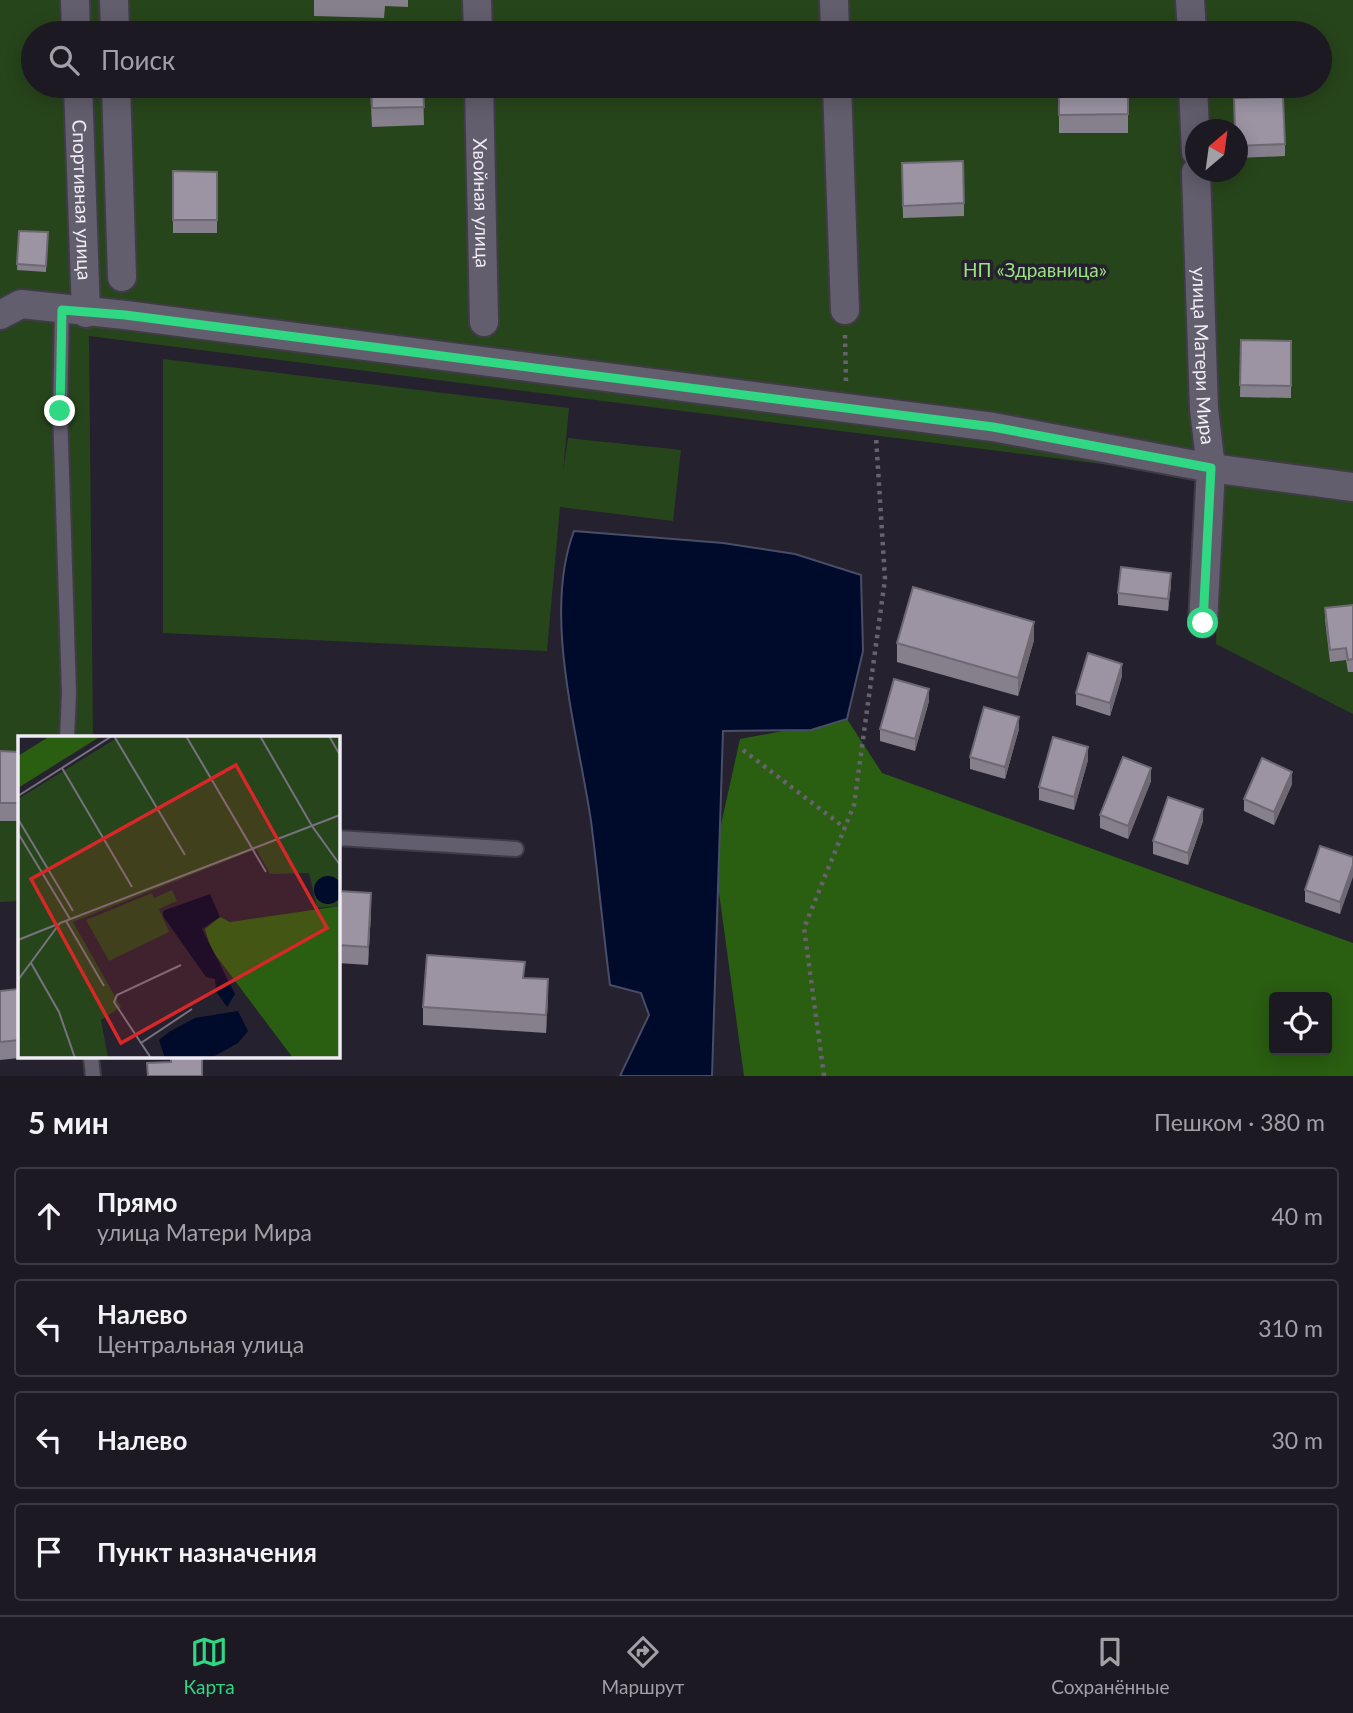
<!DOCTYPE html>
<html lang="ru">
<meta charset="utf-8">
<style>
body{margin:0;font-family:Lato,sans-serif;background:#25222a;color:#f1f3f6}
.controls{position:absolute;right:21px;bottom:21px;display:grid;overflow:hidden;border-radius:7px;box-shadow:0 4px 18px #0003}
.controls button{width:63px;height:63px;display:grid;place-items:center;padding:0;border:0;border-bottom:2px solid #3a3840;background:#1c1922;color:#f1f3f6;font:35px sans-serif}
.compass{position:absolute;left:1185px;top:119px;width:63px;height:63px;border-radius:50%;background:#1c1922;box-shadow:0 4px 18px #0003;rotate:29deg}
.stop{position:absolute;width:21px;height:21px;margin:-16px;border:5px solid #30d883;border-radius:50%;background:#fff}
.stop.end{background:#30d883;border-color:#fff;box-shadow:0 2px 7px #0008}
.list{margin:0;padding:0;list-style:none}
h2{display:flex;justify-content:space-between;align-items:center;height:91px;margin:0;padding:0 28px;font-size:30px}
h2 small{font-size:23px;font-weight:400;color:#a0a0a5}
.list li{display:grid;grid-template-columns:46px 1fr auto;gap:21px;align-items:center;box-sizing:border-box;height:98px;margin:0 14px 14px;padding:0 14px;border:2px solid #3a3840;border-radius:7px}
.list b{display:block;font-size:26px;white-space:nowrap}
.list p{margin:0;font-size:23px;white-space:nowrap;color:#a0a0a5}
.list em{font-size:23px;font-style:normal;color:#a0a0a5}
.icon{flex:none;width:38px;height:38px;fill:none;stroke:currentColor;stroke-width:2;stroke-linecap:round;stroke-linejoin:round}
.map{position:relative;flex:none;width:1353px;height:1076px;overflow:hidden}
.search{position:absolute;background:#1c1922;box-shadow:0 4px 18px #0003;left:21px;right:21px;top:21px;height:77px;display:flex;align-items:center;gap:18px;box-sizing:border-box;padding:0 24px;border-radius:38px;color:#a0a0a5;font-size:26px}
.sheet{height:539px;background:#1c1922}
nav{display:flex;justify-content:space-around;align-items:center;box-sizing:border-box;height:98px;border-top:2px solid #3a3840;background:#1c1922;font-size:19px;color:#a0a0a5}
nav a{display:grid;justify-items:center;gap:4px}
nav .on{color:#30d883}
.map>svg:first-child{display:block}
</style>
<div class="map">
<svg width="1353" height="1076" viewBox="0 0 1353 1076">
<rect width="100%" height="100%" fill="#25212e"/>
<!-- green -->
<g fill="#27451b" fill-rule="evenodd">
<path d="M0,0H1353V714L1216,644L1220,479L89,336L93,738H19V901L0,902ZM33,33H1320V86H33ZM1196,130H1238V172H1196Z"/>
<path d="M163,359L569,408L563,471L568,438L681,450L673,521L560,507L547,651L163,633Z"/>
</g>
<!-- forest -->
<path fill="#2a5e11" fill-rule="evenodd" d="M847,719L882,773L1353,943V1076H744L714,856L740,739ZM1274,997H1327V1050H1274Z"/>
<!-- water -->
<path fill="#000a2a" stroke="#484e67" stroke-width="2" d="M574,531L723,543L795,554L861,575L863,651L847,719L811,730L723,731L712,1076H620L649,1015L641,993L610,985C603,930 598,875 591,821C578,733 542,615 574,531Z"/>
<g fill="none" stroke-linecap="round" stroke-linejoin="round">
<defs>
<g id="lane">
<path d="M62,310L60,411L69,693L67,738"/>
<path d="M338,838L516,849"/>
<path d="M91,1057L93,1076"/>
</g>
<g id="street">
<path d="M75,0L76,33"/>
<path d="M114,0L115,33"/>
<path d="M477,0L478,33"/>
<path d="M834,0L835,33"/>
<path d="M1190,0L1192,33"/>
<path id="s1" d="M78,86L86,313"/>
<path d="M116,86L122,277"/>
<path id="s2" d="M479,86L484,322"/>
<path d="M837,86L845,310"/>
<path d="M1193,86L1196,152"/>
<path id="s3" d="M1196,172L1204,409L1211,468L1203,623"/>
<path d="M0,315L21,304L125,315L993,427L1211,468L1353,487"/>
</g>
</defs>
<!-- lane casing -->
<use href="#lane" stroke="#403c47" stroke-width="18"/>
<!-- street casing -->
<use href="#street" stroke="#403c47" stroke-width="32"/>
<!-- path -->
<g stroke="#66626e" stroke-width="4.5" stroke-dasharray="3.5 5" stroke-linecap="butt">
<path d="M845,335L846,382"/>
<path d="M743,750L845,828"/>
<path d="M824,1076L804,928L854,805L885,579L876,437"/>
</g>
<!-- lane -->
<use href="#lane" stroke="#635e6d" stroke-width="14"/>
<!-- street -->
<use href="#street" stroke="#635e6d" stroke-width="28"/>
</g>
<!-- wall -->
<g fill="#867f8c">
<path d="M314,0H408V7L385,6L384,18L314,16Z"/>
<path d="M370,86H423L424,125L372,127Z"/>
<rect x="1059" y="86" width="69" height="47"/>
<path d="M1237,130L1285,144V156L1237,158Z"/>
<path d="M173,171L217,172V233H173Z"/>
<path d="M902,175L964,203V216L903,218Z"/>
<path d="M19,231L48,232L46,272L17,270Z"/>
<path d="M1241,340L1291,341V398L1240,397Z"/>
<path d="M1171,585L1168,611L1118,605V593Z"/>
<path d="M1353,605V672H1348L1346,660L1330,662L1325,620V608Z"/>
<path d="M1034,640L1018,696L897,662V643Z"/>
<path d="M1122,676L1110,716L1076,705V693Z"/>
<path d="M929,701L915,751L880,741V729Z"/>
<path d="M1019,729L1005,779L970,769V757Z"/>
<path d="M0,751L19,752V821H0Z"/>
<path d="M1088,760L1074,810L1039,800V787Z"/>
<path d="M1151,781L1128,839L1100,828V815Z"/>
<path d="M1292,784L1274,825L1244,811V799Z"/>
<path d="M1203,821L1188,865L1153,854V841Z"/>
<path d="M1353,857L1340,914L1305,902V890Z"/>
<path d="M338,891L371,911L368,965L338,963Z"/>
<path d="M525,978L548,997L546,1033L423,1025V1007Z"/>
<path d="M19,989V1057H29L0,1060V991Z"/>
</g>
<!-- shaded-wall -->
<g fill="#6d6872">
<path d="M1171,573V585L1168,611V599Z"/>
<path d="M1034,622V640L1018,696V678Z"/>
<path d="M1122,664V676L1110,716V703Z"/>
<path d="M929,689V701L915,751V739Z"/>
<path d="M1019,717V729L1005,779V767Z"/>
<path d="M1088,747V760L1074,810V797Z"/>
<path d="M1151,768V781L1128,839V826Z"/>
<path d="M1292,772V784L1274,825V812Z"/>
<path d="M1203,809V821L1188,865V853Z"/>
<path d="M1353,865V877L1340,914V902Z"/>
<path d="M371,893V911L368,965V947Z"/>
<path d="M548,979V997L546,1033V1015Z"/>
</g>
<!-- building -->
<g fill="#9c94a3" stroke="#6d6872" stroke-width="2">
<path d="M371,86H423L424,107L372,108Z"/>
<path d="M1059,86H1128V114L1059,115Z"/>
<path d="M1283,97L1285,144L1237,146V130H1235L1234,98Z"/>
<path d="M963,161L964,203L903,206L902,163Z"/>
<path d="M173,171L217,172V220H173Z"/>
<path d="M19,231L48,232L46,266L17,264Z"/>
<path d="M1241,340L1291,341V386L1240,385Z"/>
<path d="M1121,567L1171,573L1168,599L1118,593Z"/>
<path d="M913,587L1034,622L1018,678L897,643Z"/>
<path d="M1353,605V659L1348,660L1346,648L1330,650L1325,608Z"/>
<path d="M1088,653L1122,664L1110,703L1076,693Z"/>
<path d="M894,679L929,689L915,739L880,729Z"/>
<path d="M984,707L1019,717L1005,767L970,757Z"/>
<path d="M1053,737L1088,747L1074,797L1039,787Z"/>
<path d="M0,751L19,752V803H0Z"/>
<path d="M1123,757L1151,768L1128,826L1100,815Z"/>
<path d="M1262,758L1292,772L1274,812L1244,799Z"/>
<path d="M1168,797L1203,809L1188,853L1153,841Z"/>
<path d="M1320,846L1353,857V865L1340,902L1305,890Z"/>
<path d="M338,891L371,893L368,947L338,945Z"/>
<path d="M427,955L525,962L523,978L548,979L546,1015L423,1007Z"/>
<path d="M19,989V1040L0,1042V991Z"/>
<path d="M171,1057H202V1076H148L147,1063L171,1062Z"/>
</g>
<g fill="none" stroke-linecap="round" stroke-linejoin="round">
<!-- route -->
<path stroke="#30d883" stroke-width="9" d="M60,411L62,310L125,315L993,427L1211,468L1203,623"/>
</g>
<g text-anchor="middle" stroke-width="7" stroke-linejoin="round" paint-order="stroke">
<!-- street labels -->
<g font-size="19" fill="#efecf5" stroke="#25212e">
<text dy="7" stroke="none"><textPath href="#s1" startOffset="114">Спортивная улица</textPath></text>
<text dy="7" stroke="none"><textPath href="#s2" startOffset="117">Хвойная улица</textPath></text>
<text dy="7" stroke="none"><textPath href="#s3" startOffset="184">улица Матери Мира</textPath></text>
</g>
<!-- park labels -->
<g font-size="19" fill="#9ae37f" stroke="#25212e">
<text x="1035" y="277">НП «Здравница»</text>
</g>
</g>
<!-- overview -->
<g transform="translate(18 736)">
<rect width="322" height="322" fill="#25212e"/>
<path d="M102,0H322V170L299,172L291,137L252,138L238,113L55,186L103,271L83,284L90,322H0V63ZM154,154L159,165L141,173L151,196L91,225L68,184L134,157L136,162Z" fill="#27451b"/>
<path d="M32,0H83L0,52V20ZM322,170V322H275L193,213L187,193L202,181L212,186Z" fill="#2a5e11"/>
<path d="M296 154a14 14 0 1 1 28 0a14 14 0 1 1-28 0ZM192,158L202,181L184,193L217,258L209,271L198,255L197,243L188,241L145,180V175ZM220,275L230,295L220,307L193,322H147L141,304L151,296L177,282Z" fill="#000a2a"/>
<path fill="none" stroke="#76727e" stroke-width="2" d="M96,0L167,119M168,0L248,136M242,0L294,90L322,129M311,0L322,19M44,32L114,151M0,60L94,0M0,83L55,175M0,97L52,183M48,185L86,250M0,204L40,188M13,227L41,276L57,322M0,244L42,187L322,79M123,307L96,266L99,259L163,229M133,322L123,307L174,273"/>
<path fill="#d62828" fill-opacity="0.15" stroke="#d62828" stroke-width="3.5" d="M218,29L309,192L103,307L13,143Z"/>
<rect width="322" height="322" fill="none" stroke="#efecf5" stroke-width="3.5"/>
</g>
</svg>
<div class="controls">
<button><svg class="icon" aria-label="locate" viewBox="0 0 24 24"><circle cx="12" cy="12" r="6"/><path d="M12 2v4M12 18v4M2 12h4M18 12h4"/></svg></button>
</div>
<svg class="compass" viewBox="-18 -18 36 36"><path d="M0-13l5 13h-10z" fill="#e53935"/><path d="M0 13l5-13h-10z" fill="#a0a0a5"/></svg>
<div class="stop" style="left:1203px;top:623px"></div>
<div class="stop end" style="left:60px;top:411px"></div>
<div class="search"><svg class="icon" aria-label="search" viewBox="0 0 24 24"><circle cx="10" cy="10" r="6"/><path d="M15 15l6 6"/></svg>Поиск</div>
</div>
<section class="sheet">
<h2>5 мин<small>Пешком · 380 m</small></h2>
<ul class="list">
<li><svg class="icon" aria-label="ahead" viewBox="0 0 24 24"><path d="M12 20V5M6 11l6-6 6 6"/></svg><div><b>Прямо</b><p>улица Матери Мира</p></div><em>40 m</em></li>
<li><svg class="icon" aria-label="left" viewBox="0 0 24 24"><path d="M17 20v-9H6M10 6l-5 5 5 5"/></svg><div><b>Налево</b><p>Центральная улица</p></div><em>310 m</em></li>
<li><svg class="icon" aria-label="left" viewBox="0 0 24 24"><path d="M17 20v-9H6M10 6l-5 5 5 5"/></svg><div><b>Налево</b></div><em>30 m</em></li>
<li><svg class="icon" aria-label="arrive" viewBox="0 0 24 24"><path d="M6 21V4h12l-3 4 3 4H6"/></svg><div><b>Пункт назначения</b></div></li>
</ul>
</section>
<nav>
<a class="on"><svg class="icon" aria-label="map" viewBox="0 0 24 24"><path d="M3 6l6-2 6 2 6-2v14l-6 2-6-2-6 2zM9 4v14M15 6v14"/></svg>Карта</a>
<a><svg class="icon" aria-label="directions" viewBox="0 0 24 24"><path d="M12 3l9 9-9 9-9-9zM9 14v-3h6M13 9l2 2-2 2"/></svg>Маршрут</a>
<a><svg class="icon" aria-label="saved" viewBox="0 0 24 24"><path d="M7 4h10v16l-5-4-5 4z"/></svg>Сохранённые</a>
</nav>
